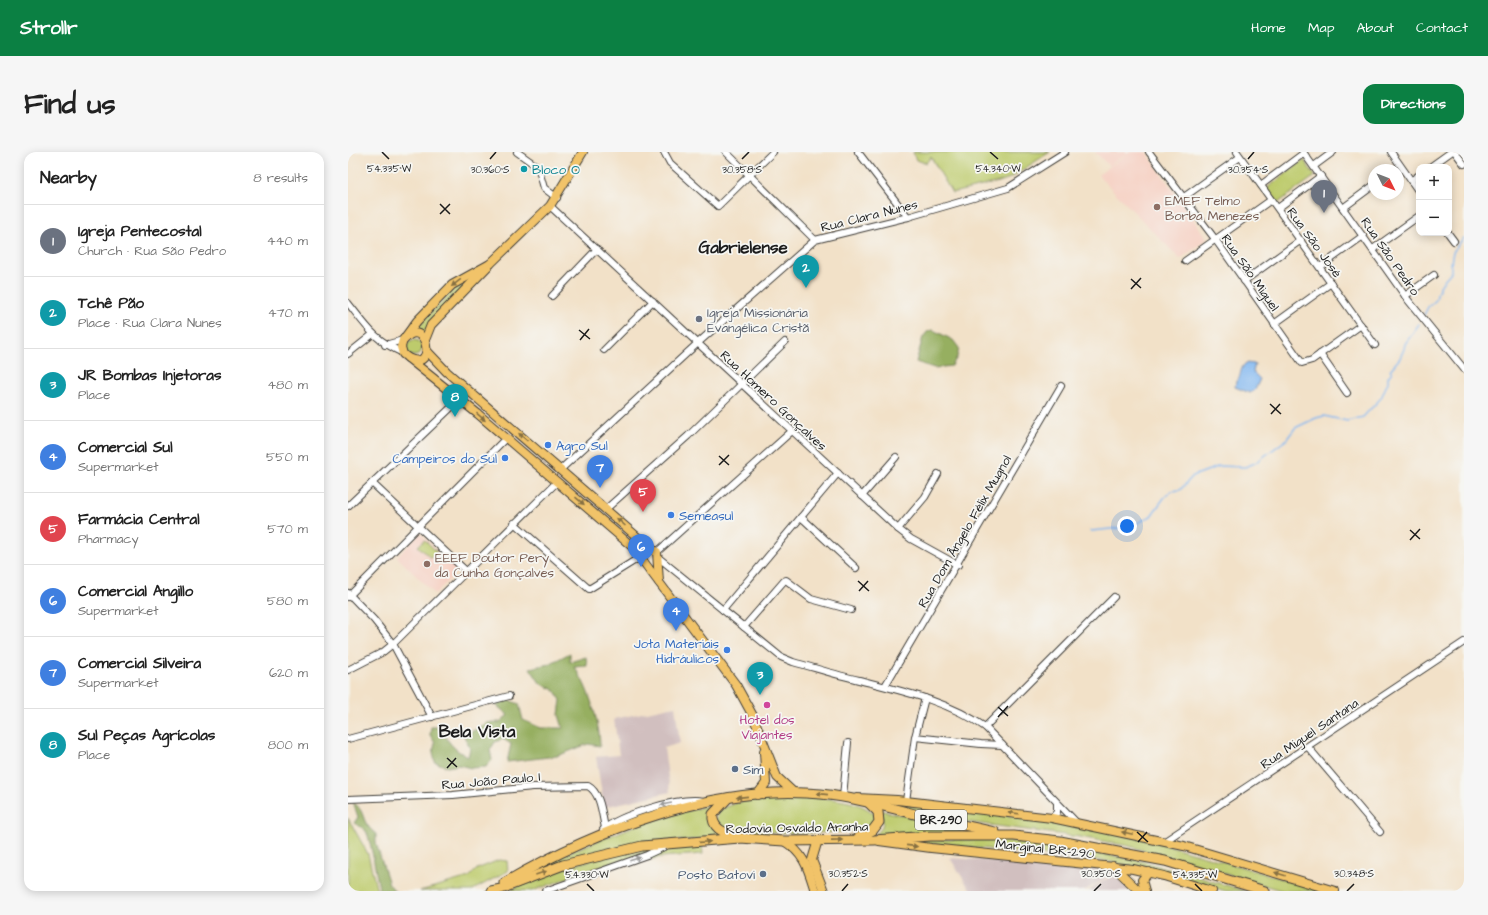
<!DOCTYPE html>
<meta charset="utf-8">
<style>
body{margin:0;font-family:"Architects Daughter",sans-serif;background:#f6f6f6;color:#222}
.controls{position:absolute;right:12px;top:12px;display:grid;overflow:hidden;border-radius:8px;box-shadow:0 2px 10px #0003}
.controls button{width:36px;height:36px;display:grid;place-items:center;padding:0;border:0;border-bottom:1px solid #e0e0e0;background:#fff;color:#222;font:20px sans-serif}
.compass{position:absolute;left:1020px;top:12px;width:36px;height:36px;border-radius:50%;background:#fff;box-shadow:0 2px 10px #0003;rotate:132deg}
.you{position:absolute;left:779px;top:374px;width:14px;height:14px;margin:-10px;border:3px solid #fff;border-radius:50%;background:#1a73e8;box-shadow:0 0 0 6px #1a73e833}
.badge{display:grid;place-items:center;width:26px;height:26px;border-radius:50%;background:#0b8043;color:#fff;font-size:13px;font-weight:700}
.pin{position:absolute;translate:-50% -33px;filter:drop-shadow(0 1px 2px #0008)}
.pin::after{content:'';position:absolute;top:21px;width:14px;height:12px;background:inherit;clip-path:polygon(0 0,100% 0,50% 100%)}
.list{margin:0;padding:0;list-style:none}
h2{display:flex;justify-content:space-between;align-items:center;height:52px;margin:0;padding:0 16px;font-size:17px}
h2 small{font-size:13px;font-weight:400;color:#767676}
.list li{display:grid;grid-template-columns:26px 1fr auto;gap:12px;align-items:center;box-sizing:border-box;height:72px;padding:0 16px;border-top:1px solid #e0e0e0}
.list b{display:block;font-size:15px;white-space:nowrap}
.list p{margin:0;font-size:13px;white-space:nowrap;color:#767676}
.list em{font-size:13px;font-style:normal;color:#767676}
.map{position:relative;flex:none;width:1116px;height:739px;overflow:hidden;border-radius:12px}
header{display:flex;align-items:center;gap:24px;box-sizing:border-box;height:56px;padding:0 20px;background:#0b8043;color:#fff}
header strong{font-size:19px}
nav{display:flex;gap:22px;margin-inline-start:auto;font-size:14px}
.intro{display:flex;align-items:center;justify-content:space-between;box-sizing:border-box;height:96px;padding:0 24px}
h1{margin:0;font-size:28px}
.button{padding:10px 18px;border-radius:12px;background:#0b8043;color:#fff;font-size:14px;font-weight:700}
main{display:flex;gap:24px;padding:0 24px}
aside{flex:1;background:#fff;border-radius:12px;box-shadow:0 2px 10px #0003}
.map>svg:first-child{display:block}
</style>
<header>
<strong>Strollr</strong>
<nav><a>Home</a><a>Map</a><a>About</a><a>Contact</a></nav>
</header>
<div class="intro"><h1>Find us</h1><a class="button">Directions</a></div>
<main>
<aside>
<h2>Nearby<small>8 results</small></h2>
<ul class="list">
<li><span class="badge" style="background:#6b7280">1</span><div><b>Igreja Pentecostal</b><p>Church · Rua São Pedro</p></div><em>440 m</em></li>
<li><span class="badge" style="background:#0f9aa8">2</span><div><b>Tchê Pão</b><p>Place · Rua Clara Nunes</p></div><em>470 m</em></li>
<li><span class="badge" style="background:#0f9aa8">3</span><div><b>JR Bombas Injetoras</b><p>Place</p></div><em>480 m</em></li>
<li><span class="badge" style="background:#3f7fe0">4</span><div><b>Comercial Sul</b><p>Supermarket</p></div><em>550 m</em></li>
<li><span class="badge" style="background:#e0444e">5</span><div><b>Farmácia Central</b><p>Pharmacy</p></div><em>570 m</em></li>
<li><span class="badge" style="background:#3f7fe0">6</span><div><b>Comercial Angillo</b><p>Supermarket</p></div><em>580 m</em></li>
<li><span class="badge" style="background:#3f7fe0">7</span><div><b>Comercial Silveira</b><p>Supermarket</p></div><em>620 m</em></li>
<li><span class="badge" style="background:#0f9aa8">8</span><div><b>Sul Peças Agrícolas</b><p>Place</p></div><em>800 m</em></li>
</ul>
</aside>
<div class="map">
<svg width="1116" height="739" viewBox="0 0 1116 739">
<rect width="100%" height="100%" fill="#f6f6f2"/>
<filter id="ink" filterUnits="userSpaceOnUse"><feTurbulence type="fractalNoise" baseFrequency=".025" numOctaves="2"/><feDisplacementMap in="SourceGraphic" scale="8" xChannelSelector="R" yChannelSelector="G"/><feConvolveMatrix kernelMatrix="1 2 1 2 8 2 1 2 1" color-interpolation-filters="sRGB"/></filter>
<filter id="wash" filterUnits="userSpaceOnUse"><feTurbulence type="fractalNoise" baseFrequency=".012" numOctaves="4" result="noise"/><feDisplacementMap in="SourceGraphic" scale="16" xChannelSelector="R" yChannelSelector="G"/><feGaussianBlur stdDeviation="0.9" result="paint"/><feColorMatrix in="noise" values="0 0 0 0 0 0 0 0 0 0 0 0 0 0 0 0 0 1.4 0 .05"/><feComposite in="paint" operator="in"/></filter>
<g filter="url(#wash)">
<rect width="100%" height="100%" fill="#f2e1c8"/>
<!-- built -->
<g fill="#f6d2c5">
<path d="M747,0H781L761,14Z"/>
<path d="M782,0H798L859,87L832,107L750,23Z"/>
<path d="M72,381L110,419L87,442L49,405Z"/>
</g>
<!-- industrial -->
<g fill="#d1bfbf">
<path d="M327,554L332,591L316,596L322,640L256,655L248,605L271,603L266,567Z"/>
<path d="M602,706L758,716L763,721L755,728L736,739H623Z"/>
<path d="M766,722L781,737L779,739H740Z"/>
</g>
<!-- green -->
<g fill="#bdcb6c" stroke="#6c7444">
<path d="M565,0H702L662,26L651,30L604,41L583,5L578,11L568,8Z"/>
<path d="M956,8L967,24L930,51L919,36Z"/>
<path d="M123,129L76,182L64,180L107,136Z"/>
<circle cx="66" cy="196" r="8"/>
<path d="M77,388L89,400L83,406L70,394Z"/>
<path d="M449,645C472,646 511,646 527,663L528,670L523,676L517,678C469,682 423,683 376,676L368,668L371,658L391,650Z"/>
<path d="M532,649L724,671L809,690L975,739H936L781,694L732,685L612,669Z"/>
<path d="M366,652L361,663L384,685L308,690L174,725L197,710L294,671Z"/>
<path d="M531,658L628,680L526,684C536,676 537,669 531,658Z"/>
<path d="M0,666L20,702L29,739H0Z"/>
<path d="M646,687L727,697L798,710L898,739H878L827,724L758,709L590,692H565L563,688Z"/>
<path d="M354,694L355,702L313,705L301,708L296,707L320,697Z"/>
<path d="M311,695L290,704L253,714L184,739L162,738L199,721L265,702Z"/>
<path d="M151,708L159,709L160,719L123,739H72L121,725L129,717Z"/>
</g>
<!-- forest -->
<g fill="#96af60" stroke="#59663e">
<path d="M585,178L605,188L611,196L609,205L604,214L586,216L568,210L575,185L580,179Z"/>
<path d="M222,501V510L238,505L239,514L226,515C240,532 252,572 252,594L240,592L209,604L159,610L163,592L155,587L147,590L142,598L144,608L138,615L123,616L111,613L99,615L87,610L85,600L87,591L82,583L83,575H92C99,589 106,598 120,605L122,596L116,584L139,571L152,570L160,563L148,553L161,548L171,552L175,568L193,576H215L211,563L213,548L206,538L192,531L182,516L201,512Z"/>
<path d="M5,650C13,656 14,661 17,669C19,674 24,679 28,682V691L41,732L47,739H32C28,727 23,684 17,678C14,675 9,673 6,671L10,665Z"/>
</g>
<!-- water -->
<path fill="#82b7f0" stroke="#4f6a86" d="M898,211L907,212L905,220L912,227L907,238L902,241L887,235L888,229C894,225 891,216 898,211Z"/>
<g fill="none" stroke-linecap="round" stroke-linejoin="round">
<!-- stream -->
<g stroke="#82b7f0" stroke-width="1.5">
<path d="M1076,163L1080,155L1088,148C1089,136 1095,128 1103,120C1103,101 1104,99 1116,86"/>
<path d="M743,379L782,375L803,364L816,346L823,339L832,338L845,324L872,314L897,315L907,311L938,288L947,276L968,266L976,264L999,269L1015,265L1033,246L1040,230V225L1044,220L1042,218L1052,206L1056,197L1057,192L1071,172"/>
</g>
</g>
</g>
<g filter="url(#ink)">
<g fill="none" stroke-linecap="round" stroke-linejoin="round">
<defs>
<g id="minor">
<path d="M169,0L190,15L196,36L209,46"/>
<path d="M316,0L322,11L370,54L425,0"/>
<path d="M378,0L467,88"/>
<path d="M510,0L560,65"/>
<path d="M801,0L867,87L954,211L964,208L1013,173"/>
<path d="M889,0L1027,193"/>
<path d="M955,0L1060,148L1116,217"/>
<path d="M1043,0L1071,40"/>
<path d="M1107,0L1116,12"/>
<path d="M966,14L985,0"/>
<path d="M1082,15L1103,0"/>
<path d="M1063,29L1071,23"/>
<path d="M913,33L956,1"/>
<path d="M836,45L892,5"/>
<path d="M202,54L550,377L563,387L610,413"/>
<path d="M930,56L973,24"/>
<path d="M995,56L1026,33"/>
<path d="M1100,81L1106,89"/>
<path d="M1025,97L1071,64"/>
<path d="M837,109L923,48"/>
<path d="M972,115L1015,84"/>
<path d="M896,129L953,88"/>
<path d="M204,144L249,97"/>
<path d="M1057,144L1086,123"/>
<path d="M0,151C19,175 26,188 55,201"/>
<path d="M926,172L983,131"/>
<path d="M37,193L55,188"/>
<path d="M256,198L305,149"/>
<path d="M0,202L25,182"/>
<path d="M972,202L999,241"/>
<path d="M212,318L351,190L467,88L560,65L660,36L717,0"/>
<path d="M24,331L118,419"/>
<path d="M514,344L548,305"/>
<path d="M0,354L112,247"/>
<path d="M258,357L340,284L437,190"/>
<path d="M453,365L508,416"/>
<path d="M166,371L241,437L294,404"/>
<path d="M550,377L577,345L590,322"/>
<path d="M309,400L444,279"/>
<path d="M311,406L433,505L445,510C467,516 489,523 511,528C554,539 600,549 637,575L729,671"/>
<path d="M0,441L26,468L45,492L84,565"/>
<path d="M0,445L158,286"/>
<path d="M375,458L490,321"/>
<path d="M396,475L436,429L438,428L463,447L503,458"/>
<path d="M0,518L35,500L45,492L209,330"/>
<path d="M537,534L713,234"/>
<path d="M637,575L766,445"/>
<path d="M567,585L633,592L654,593"/>
<path d="M0,587L161,544"/>
<path d="M960,595L1032,680"/>
<path d="M495,645L500,591"/>
<path d="M0,647L105,643L185,635L240,634C253,641 254,663 257,676"/>
<path d="M558,649L567,585L577,546"/>
<path d="M704,666L709,660V651"/>
<path d="M255,678C271,663 333,644 356,649"/>
<path d="M817,689L1116,490"/>
<path d="M197,739L299,703L318,694"/>
</g>
<g id="major">
<path d="M142,112L104,133L69,169L55,188L53,195L55,202L130,262L294,403L295,409L388,533L405,564L429,625L445,640"/>
<path d="M56,188C78,162 91,221 60,206"/>
<path d="M77,188L83,173L142,112L202,54L235,0"/>
<path d="M79,199L99,220L302,396L309,400L311,430"/>
<path d="M409,643L418,631L416,600"/>
<path d="M509,646L549,648L704,666L836,694L987,739"/>
<path d="M470,688L464,708L476,739"/>
<path d="M436,689C457,702 460,717 467,739"/>
<path d="M531,689L583,696L785,717L816,724L864,739"/>
<path d="M765,714L791,739"/>
<path d="M797,739L794,728L801,720"/>
</g>
<g id="highway">
<path d="M380,646L365,662C363,678 379,681 391,686"/>
<path d="M510,686L525,678L531,670L530,660L521,651"/>
<path d="M156,731C245,679 368,631 473,642C511,646 546,657 582,666C604,671 626,675 647,680"/>
<path d="M143,739L153,737L215,713L294,694L392,686L436,689L526,688L582,684H666L712,689L817,709L917,739"/>
</g>
</defs>
<!-- minor casing -->
<use href="#minor" stroke="#3c3a36" stroke-width="8"/>
<!-- major casing -->
<use href="#major" stroke="#3c3a36" stroke-width="10"/>
<!-- highway casing -->
<use href="#highway" stroke="#3c3a36" stroke-width="11"/>
<!-- minor -->
<use href="#minor" stroke="#fff" stroke-width="6"/>
<!-- major -->
<use href="#major" stroke="#f1c369" stroke-width="8"/>
<!-- highway -->
<use href="#highway" stroke="#f1c369" stroke-width="9"/>
</g>
<!-- one-way arrows -->
<defs><path id="oneway-solid" d="M-6-.8H1V-3.2L6.5 0L1 3.2V.8H-6Z"/></defs>
<g fill="#867042">
<use href="#oneway-solid" transform="translate(108 131) rotate(143)"/>
<use href="#oneway-solid" transform="translate(133 265) rotate(41)"/>
<use href="#oneway-solid" transform="translate(175 285) rotate(-139)"/>
<use href="#oneway-solid" transform="translate(232 349) rotate(41)"/>
<use href="#oneway-solid" transform="translate(273 370) rotate(-138)"/>
<use href="#oneway-solid" transform="translate(474 642) rotate(-174)"/>
<use href="#oneway-solid" transform="translate(394 645) rotate(174)"/>
<use href="#oneway-solid" transform="translate(665 661) rotate(-173)"/>
<use href="#oneway-solid" transform="translate(779 681) rotate(-168)"/>
<use href="#oneway-solid" transform="translate(489 688) rotate(-1)"/>
<use href="#oneway-solid" transform="translate(357 690) rotate(-4)"/>
<use href="#oneway-solid" transform="translate(564 694) rotate(6)"/>
<use href="#oneway-solid" transform="translate(193 721) rotate(-19)"/>
<use href="#oneway-solid" transform="translate(932 722) rotate(-163)"/>
</g>
<g fill="#999">
<use href="#oneway-solid" transform="translate(318 652) rotate(170)"/>
<use href="#oneway-solid" transform="translate(287 707) rotate(-18)"/>
</g>
</g>
<!-- ticks -->
<path fill="none" stroke="#1c1c1c" stroke-width="1.5" d="M34,0L41,7M642,0L650,7M142,7L148,0M394,7L401,0M900,7L906,0M92,52L102,62M92,62L102,52M783,127L793,136M783,137L793,126M231,178L242,187M232,188L241,177M922,252L933,262M923,262L932,252M371,304L381,313M371,313L381,303M1062,378L1072,387M1062,388L1072,377M510,429L521,439M511,439L520,429M650,555L660,564M650,565L660,554M99,606L109,615M99,616L108,606M789,680L800,690M790,690L799,680M239,732L246,739M847,732L854,739M494,739L500,732M746,739L753,732M999,739L1006,732"/>
<!-- markers -->
<circle fill="#0f9aa8" stroke="#f6f6f2" stroke-width="1.5" cx="176" cy="17" r="4"/>
<g fill="#8d6e63" stroke="#f6f6f2" stroke-width="1.5">
<circle cx="809" cy="55" r="4"/>
<circle cx="79" cy="412" r="4"/>
</g>
<circle fill="#6b7280" stroke="#f6f6f2" stroke-width="1.5" cx="351" cy="167" r="4"/>
<g fill="#3f7fe0" stroke="#f6f6f2" stroke-width="1.5">
<circle cx="200" cy="293" r="4"/>
<circle cx="157" cy="306" r="4"/>
<circle cx="323" cy="363" r="4"/>
<circle cx="379" cy="498" r="4"/>
</g>
<circle fill="#d1479c" stroke="#f6f6f2" stroke-width="1.5" cx="419" cy="553" r="4"/>
<g fill="#5c6f8a" stroke="#f6f6f2" stroke-width="1.5">
<circle cx="387" cy="617" r="4"/>
<circle cx="415" cy="722" r="4"/>
</g>
<g text-anchor="middle" stroke-width="3.5" stroke-linejoin="round" paint-order="stroke">
<!-- shield labels -->
<rect fill="#f6f6f2" stroke="#5d5d5c" stroke-width="1" x="567" y="658" width="52" height="20" rx="3"/>
<g font-size="12" font-weight="bold" fill="#1c1c1c">
<text x="593" y="672">BR-290</text>
</g>
<!-- culture labels -->
<g font-size="13" fill="#0d838f" stroke="#f6f6f2" text-anchor="start">
<text x="184" y="22">Bloco O</text>
</g>
<!-- education labels -->
<g font-size="13" fill="#785e54" stroke="#f6f6f2" text-anchor="start">
<text x="817" y="53">EMEF Telmo<tspan x="817" dy="15">Borba Menezes</tspan></text>
<text x="87" y="410">EEEF Doutor Pery<tspan x="87" dy="15">da Cunha Gonçalves</tspan></text>
</g>
<!-- street labels -->
<g font-size="13" fill="#1c1c1c" stroke="#f6f6f2">
<text transform="translate(521 63) rotate(-14)" y="5">Rua Clara Nunes</text>
<text transform="translate(967 90) rotate(54)" y="5">Rua São José</text>
<text transform="translate(1043 104) rotate(55)" y="5">Rua São Pedro</text>
<text transform="translate(903 120) rotate(55)" y="5">Rua São Miguel</text>
<text transform="translate(426 248) rotate(43)" y="5">Rua Homero Gonçalves</text>
<text transform="translate(616 379) rotate(-60)" y="5">Rua Dom Ângelo Félix Mugnol</text>
<text transform="translate(961 581) rotate(-34)" y="5">Rua Miguel Santana</text>
<text transform="translate(143 628) rotate(-5)" y="5">Rua João Paulo I</text>
<text transform="translate(449 675) rotate(-1)" y="5">Rodovia Osvaldo Aranha</text>
<text transform="translate(697 696) rotate(6)" y="5">Marginal BR-290</text>
</g>
<!-- worship labels -->
<g font-size="13" fill="#5b616d" stroke="#f6f6f2" text-anchor="start">
<text x="359" y="165">Igreja Missionária<tspan x="359" dy="15">Evangélica Cristã</tspan></text>
</g>
<!-- shop labels -->
<g font-size="13" fill="#366cbe" stroke="#f6f6f2" text-anchor="start">
<text x="208" y="298">Agro Sul</text>
<text x="149" y="311" text-anchor="end">Campeiros do Sul</text>
<text x="331" y="368">Semeasul</text>
<text x="371" y="496" text-anchor="end">Jota Materiais<tspan x="371" dy="15">Hidráulicos</tspan></text>
</g>
<!-- hotel labels -->
<g font-size="13" fill="#b23c85" stroke="#f6f6f2">
<text x="419" y="572">Hotel dos<tspan x="419" dy="15">Viajantes</tspan></text>
</g>
<!-- service labels -->
<g font-size="13" fill="#4e5e75" stroke="#f6f6f2" text-anchor="start">
<text x="395" y="622">Sim</text>
<text x="407" y="727" text-anchor="end">Posto Batovi</text>
</g>
<!-- district labels -->
<g font-size="17" font-weight="bold" fill="#1c1c1c" stroke="#f6f6f2">
<text x="395" y="101">Gabrielense</text>
<text x="129" y="585">Bela Vista</text>
</g>
</g>
<g font-size="10" text-anchor="middle" fill="#1c1c1c" stroke="#f6f6f2" stroke-width="3.5" stroke-linejoin="round" paint-order="stroke">
<text x="41" y="20">54.335°W</text>
<text x="650" y="20">54.340°W</text>
<text x="142" y="21">30.360°S</text>
<text x="394" y="21">30.358°S</text>
<text x="900" y="21">30.354°S</text>
<text x="500" y="725">30.352°S</text>
<text x="753" y="725">30.350°S</text>
<text x="1006" y="725">30.348°S</text>
<text x="239" y="726">54.330°W</text>
<text x="847" y="726">54.335°W</text>
</g>
</svg>
<div class="controls">
<button>+</button>
<button>−</button>
</div>
<svg class="compass" viewBox="-18 -18 36 36"><path d="M0-13l5 13h-10z" fill="#e53935"/><path d="M0 13l5-13h-10z" fill="#767676"/></svg>
<div class="you"></div>
<div class="pin badge" style="left:976px;top:61px;background:#6b7280">1</div>
<div class="pin badge" style="left:458px;top:136px;background:#0f9aa8">2</div>
<div class="pin badge" style="left:412px;top:543px;background:#0f9aa8">3</div>
<div class="pin badge" style="left:328px;top:479px;background:#3f7fe0">4</div>
<div class="pin badge" style="left:295px;top:360px;background:#e0444e">5</div>
<div class="pin badge" style="left:293px;top:415px;background:#3f7fe0">6</div>
<div class="pin badge" style="left:252px;top:336px;background:#3f7fe0">7</div>
<div class="pin badge" style="left:107px;top:265px;background:#0f9aa8">8</div>
</div>
</main>
